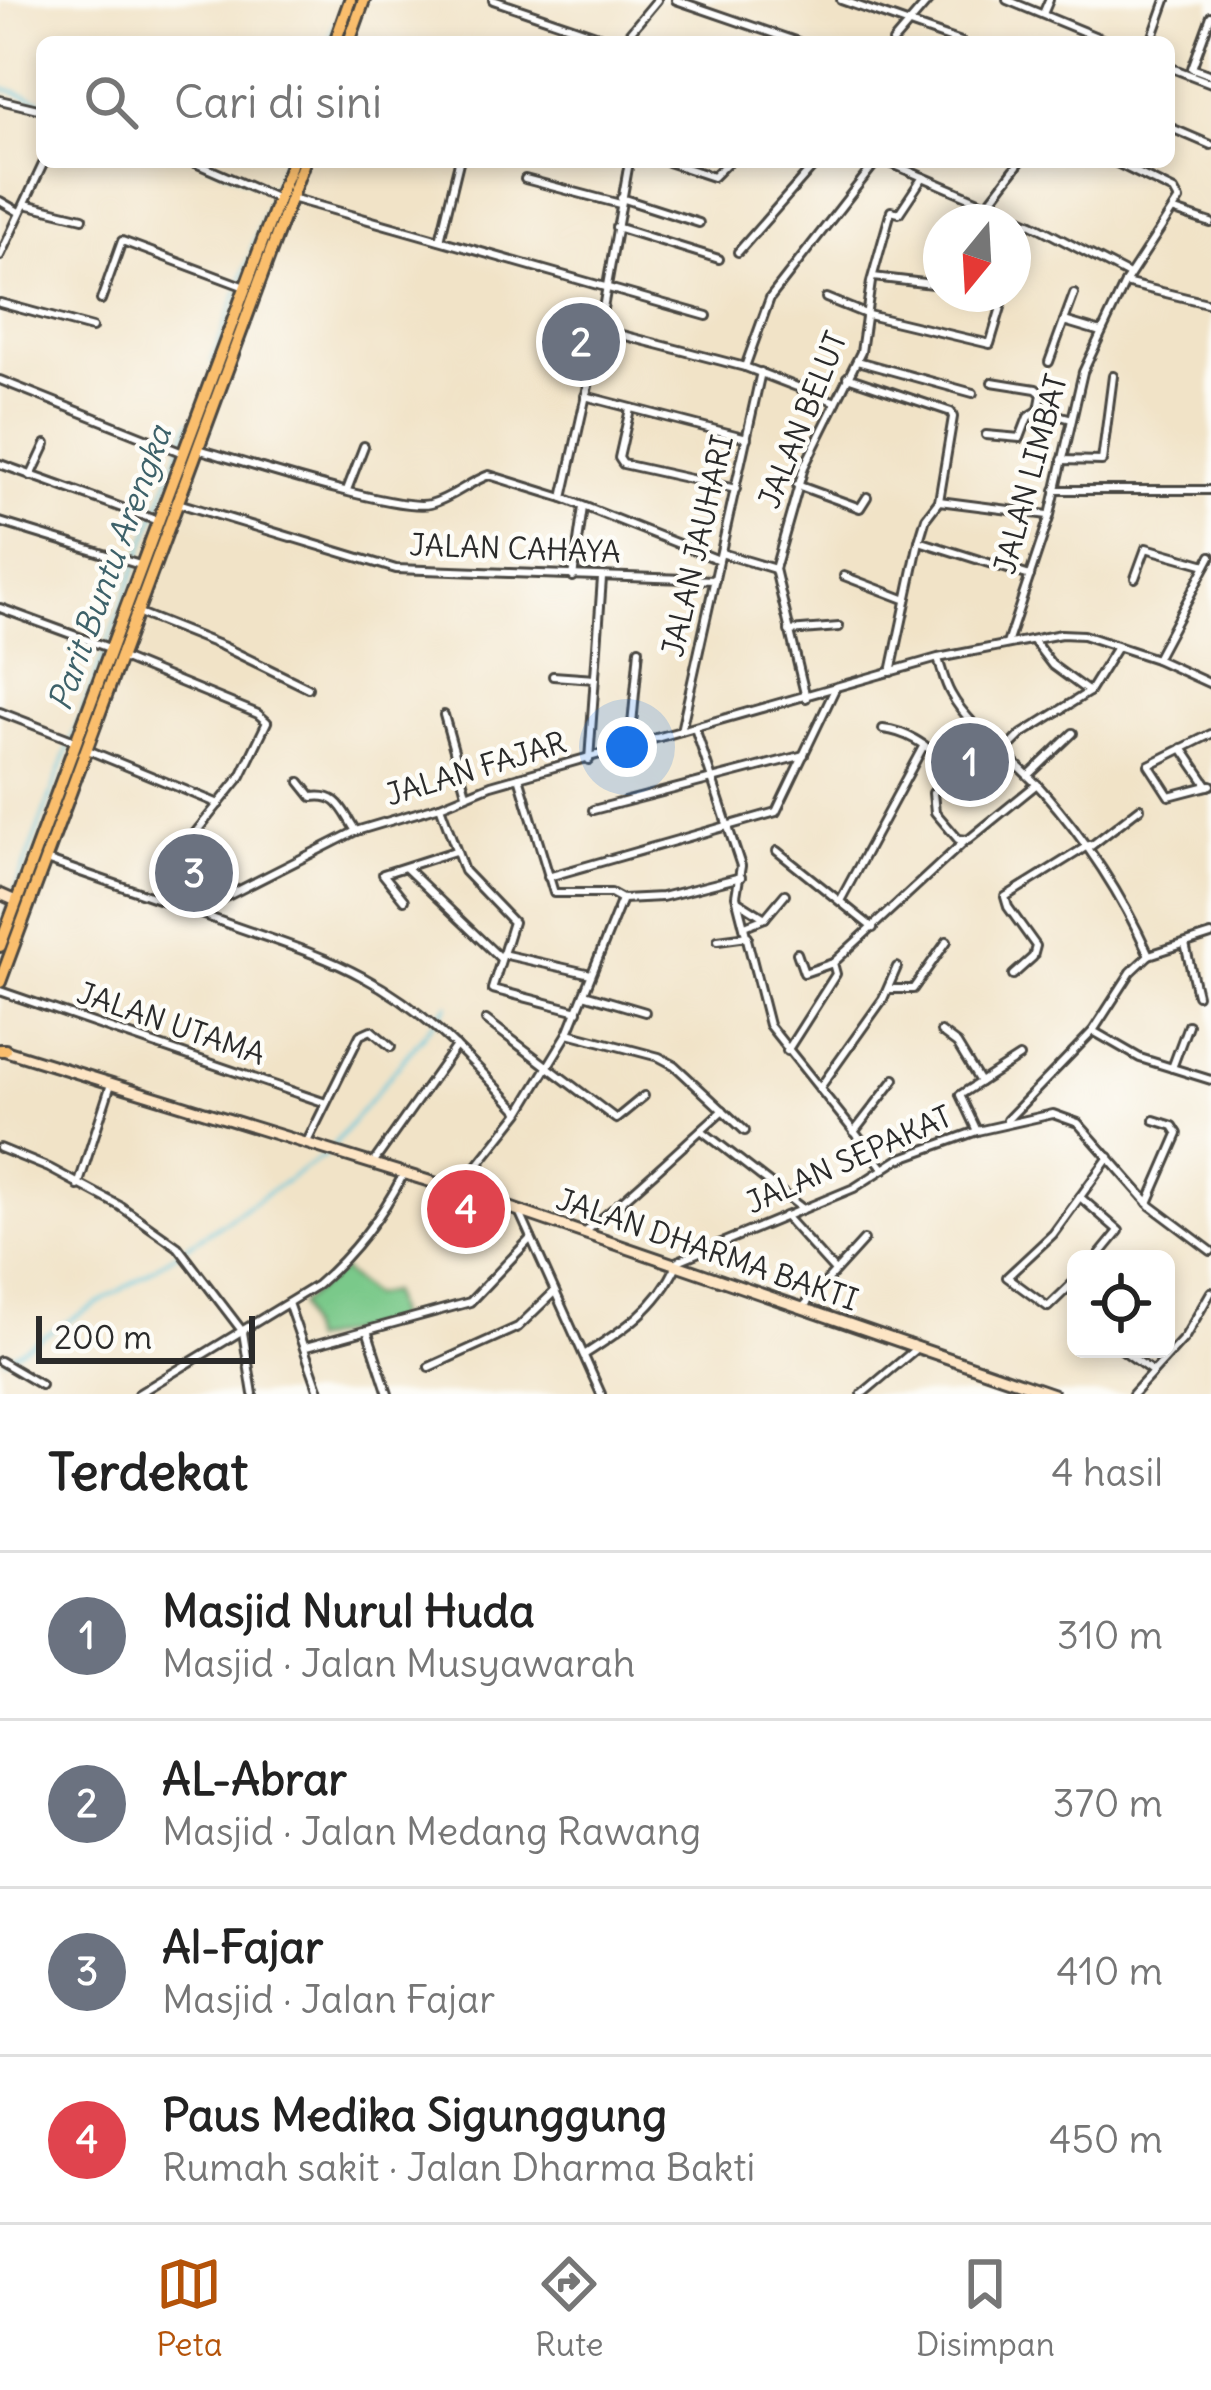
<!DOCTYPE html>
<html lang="id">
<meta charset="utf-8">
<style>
body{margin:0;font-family:Delius,sans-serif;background:#f6f6f6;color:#222}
.controls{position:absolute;right:36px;bottom:36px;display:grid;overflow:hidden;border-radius:18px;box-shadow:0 6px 18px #0003}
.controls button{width:108px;height:108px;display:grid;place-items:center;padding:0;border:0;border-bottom:3px solid #e0e0e0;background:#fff;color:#222;font:60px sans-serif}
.compass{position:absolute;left:923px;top:204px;width:108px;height:108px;border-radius:50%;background:#fff;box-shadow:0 6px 18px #0003;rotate:198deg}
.scale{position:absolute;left:36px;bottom:30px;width:219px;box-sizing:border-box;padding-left:12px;border:6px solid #2b2b2b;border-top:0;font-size:33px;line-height:42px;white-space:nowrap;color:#2b2b2b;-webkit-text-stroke:9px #fdfcf7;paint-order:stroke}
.you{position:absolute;left:627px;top:747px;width:42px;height:42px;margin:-30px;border:9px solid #fff;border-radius:50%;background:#1a73e8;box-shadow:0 0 0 18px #1a73e833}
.badge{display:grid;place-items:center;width:78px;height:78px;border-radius:50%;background:#b45309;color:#fff;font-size:39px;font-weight:700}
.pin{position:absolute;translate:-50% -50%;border:6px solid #fff;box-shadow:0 3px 12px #0006}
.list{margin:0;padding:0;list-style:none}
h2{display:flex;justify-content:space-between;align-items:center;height:156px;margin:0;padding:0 48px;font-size:51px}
h2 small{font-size:39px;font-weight:400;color:#767676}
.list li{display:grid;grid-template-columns:78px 1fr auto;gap:36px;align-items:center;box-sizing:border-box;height:168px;padding:0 48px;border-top:3px solid #e0e0e0}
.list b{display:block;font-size:45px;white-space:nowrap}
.list p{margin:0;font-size:39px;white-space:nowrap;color:#767676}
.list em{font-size:39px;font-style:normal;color:#767676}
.icon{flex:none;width:66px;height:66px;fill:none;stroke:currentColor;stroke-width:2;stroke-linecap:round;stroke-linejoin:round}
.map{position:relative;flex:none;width:1211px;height:1394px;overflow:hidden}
.search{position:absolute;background:#fff;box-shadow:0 6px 18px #0003;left:36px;right:36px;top:36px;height:132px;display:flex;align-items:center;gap:30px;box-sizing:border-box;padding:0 42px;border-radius:18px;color:#767676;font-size:45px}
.sheet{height:828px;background:#fff}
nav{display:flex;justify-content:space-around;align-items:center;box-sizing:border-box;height:168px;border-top:3px solid #e0e0e0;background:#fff;font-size:33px;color:#767676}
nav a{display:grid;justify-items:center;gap:6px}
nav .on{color:#b45309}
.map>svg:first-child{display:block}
</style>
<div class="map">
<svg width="1211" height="1394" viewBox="0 0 1211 1394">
<rect width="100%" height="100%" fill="#fdfcf7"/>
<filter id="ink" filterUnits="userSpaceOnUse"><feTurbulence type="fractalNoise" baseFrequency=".00833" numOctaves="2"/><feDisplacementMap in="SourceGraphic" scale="24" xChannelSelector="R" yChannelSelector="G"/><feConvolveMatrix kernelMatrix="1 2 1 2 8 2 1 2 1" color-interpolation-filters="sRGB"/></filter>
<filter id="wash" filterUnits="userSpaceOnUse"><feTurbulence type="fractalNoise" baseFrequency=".004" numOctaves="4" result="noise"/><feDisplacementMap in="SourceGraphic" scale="48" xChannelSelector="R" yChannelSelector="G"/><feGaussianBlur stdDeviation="2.7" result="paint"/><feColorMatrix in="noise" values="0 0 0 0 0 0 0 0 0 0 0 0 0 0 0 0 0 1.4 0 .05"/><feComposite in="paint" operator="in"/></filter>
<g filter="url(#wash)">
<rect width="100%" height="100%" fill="#f1e3c7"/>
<!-- green -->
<path fill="#7ac98a" stroke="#527a5a" stroke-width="3" d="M342,1270L371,1296L390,1292L397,1320L310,1341L300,1304Z"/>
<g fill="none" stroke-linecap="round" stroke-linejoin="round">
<!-- stream -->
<g stroke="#5fc5dc" stroke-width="3">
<path d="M341,5L343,0"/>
<path d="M328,42L336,21"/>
<path d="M0,87L42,101"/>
<path d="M207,162L271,190"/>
<path d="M251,251L283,162"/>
<path d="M241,282L249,259"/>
<path d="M212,362L238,291"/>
<path d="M0,931L190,422"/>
<path d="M0,1058V1057"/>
<path d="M331,1148L448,1005"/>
<path d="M5,1359L132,1283L325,1155"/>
</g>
</g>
</g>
<g filter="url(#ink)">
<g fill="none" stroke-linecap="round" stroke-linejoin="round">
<defs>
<g id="street">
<path d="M493,0L616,42"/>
<path d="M676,0L798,42"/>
<path d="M841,0L961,42"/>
<path d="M1007,0L1109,42"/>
<path d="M1043,14L1049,0"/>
<path d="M1211,16L1192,68L1211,75"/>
<path d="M622,42L657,0"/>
<path d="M893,42L929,0"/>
<path d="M1151,42L1166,0"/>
<path d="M1169,67L1211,83"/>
<path d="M0,100L42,110"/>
<path d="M1169,127L1211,145"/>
<path d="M193,162L278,199"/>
<path d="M668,162L713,177L728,162"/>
<path d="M888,162L1032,224L1129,275"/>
<path d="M525,179L620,204"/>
<path d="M291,198L707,316"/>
<path d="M621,198L699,223"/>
<path d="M0,201L19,212"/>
<path d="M25,204L83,218"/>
<path d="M987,205L1020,162"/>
<path d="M1175,211L1211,223"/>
<path d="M985,222L990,206"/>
<path d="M616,227L719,259"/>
<path d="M440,240L459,162"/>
<path d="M738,252L817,162"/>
<path d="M0,256L44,162"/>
<path d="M873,277L941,285"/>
<path d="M1125,283L1211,304"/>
<path d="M826,298L868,315L990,344L1002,304"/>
<path d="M101,300L122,241L245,287"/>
<path d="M0,303L92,328"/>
<path d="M1064,321L1074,294"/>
<path d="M599,329L745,367L836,402"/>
<path d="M857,361L973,393"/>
<path d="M1049,362L1064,321L1101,332"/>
<path d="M745,367L770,298L876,162"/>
<path d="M847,377L951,412L953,417L939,501L926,518L919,541L891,672"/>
<path d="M0,380L183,453"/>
<path d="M992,382L1036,389L1042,394L1039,410L1072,419"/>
<path d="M585,396L747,438"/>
<path d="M630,409L619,458L623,464L736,489"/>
<path d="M986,435L1020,438L1028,417L1039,410"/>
<path d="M198,449C240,461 397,512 430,504C452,498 469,482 489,475L563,498L719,560"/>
<path d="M1062,460L1102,461L1113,376"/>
<path d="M0,464L158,521"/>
<path d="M31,476L46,444"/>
<path d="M797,485L860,508L867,497"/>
<path d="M347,490L364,446"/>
<path d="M1055,490H1211"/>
<path d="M563,498L594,359L629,162"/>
<path d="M939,501L1048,515"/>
<path d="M178,503L396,569L715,580"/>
<path d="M0,522L140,565"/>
<path d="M919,541L1030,576"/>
<path d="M721,553L775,569"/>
<path d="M844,576L904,599"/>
<path d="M573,577L583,507"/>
<path d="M1135,578L1146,548L1206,565"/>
<path d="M0,608L109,648"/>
<path d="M139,613L222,646L308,688"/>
<path d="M789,631L839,627"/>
<path d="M1033,640L1052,665L1089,692"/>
<path d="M1007,644L1050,515L1083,372L1125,283L1179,200L1174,191L1115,162"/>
<path d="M122,658L258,714L267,722L241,776L175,858"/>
<path d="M938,659C942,670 945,684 951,694C967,725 1017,762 1042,790C1087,841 1121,893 1149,955"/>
<path d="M1156,659L1211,556"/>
<path d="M553,676L595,679"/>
<path d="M806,698L775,569L804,467L861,352L871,282L891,211L899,213L923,177"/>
<path d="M0,712L75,741"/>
<path d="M444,715L466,793"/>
<path d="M695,728L741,866L736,896L769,1025L884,1169"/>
<path d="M883,729C912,732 930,750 953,767"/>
<path d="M983,730L933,793L935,812L958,839L968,840L1037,784"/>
<path d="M681,731L761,372"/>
<path d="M1211,734L1149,765L1169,796L1211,785"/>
<path d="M630,747L639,649"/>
<path d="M1182,748L1208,786"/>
<path d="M88,750L219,804"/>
<path d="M1005,751L1022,734L1089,692L1117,647"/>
<path d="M589,760L602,578"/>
<path d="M1029,775L1073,733"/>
<path d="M300,782L312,797C339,793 342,810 356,831"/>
<path d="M440,806L464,871L513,922L492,989L578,1011"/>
<path d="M593,810L804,755"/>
<path d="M1091,846L1140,808"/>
<path d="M777,851L873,928"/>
<path d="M46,860L196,912L356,831L440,806L491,785L938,658L1061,634L1083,635L1156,659L1211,684"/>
<path d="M406,868L501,959"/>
<path d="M548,877L776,812L835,689"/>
<path d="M622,899L662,897L741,877"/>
<path d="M404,900L383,874L455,851"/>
<path d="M738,901L765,918"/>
<path d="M840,901L924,745"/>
<path d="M196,912C251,934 312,949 363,977C426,1010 472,1061 519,1111"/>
<path d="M745,926L765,918L785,894"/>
<path d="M718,940L748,936"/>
<path d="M1185,944L1197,995"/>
<path d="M502,954L591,974"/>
<path d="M833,963L965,841"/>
<path d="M1013,975L1033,957L1036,946L1008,907L1005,897L1089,845"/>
<path d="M890,989H913L947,941"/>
<path d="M0,991L326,1103"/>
<path d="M584,994L645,1012"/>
<path d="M486,1020L616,1119L644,1096"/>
<path d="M1093,1031L1140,1058L1211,1080"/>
<path d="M941,1032L957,1044L980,1082"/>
<path d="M568,1033L659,1057L674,1065L745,1131"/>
<path d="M787,1051L836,974L833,963L804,973L797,953"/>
<path d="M1172,1068L1188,1025"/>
<path d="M819,1089L883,999L897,967"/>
<path d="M1007,1120L1093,1031L1131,972L1149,955L1211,935"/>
<path d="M701,1130L803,1209"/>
<path d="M977,1131L960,1095L1019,1057"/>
<path d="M854,1132L895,1079"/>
<path d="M307,1142L360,1035L371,1030L391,1047"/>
<path d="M0,1148L49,1168L120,1206L178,1247L243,1332L253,1394"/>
<path d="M373,1163L456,1046"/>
<path d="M78,1186L111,1084"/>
<path d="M458,1190L520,1112L568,1033L622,899L611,893H554L519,777"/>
<path d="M1080,1197L1119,1231L1096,1259"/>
<path d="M1148,1203L1178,1134L1173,1126L1154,1120"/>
<path d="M519,1211L601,1394"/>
<path d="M785,1216L834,1270"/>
<path d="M584,1233C633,1194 676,1152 723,1110"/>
<path d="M673,1263L854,1188L899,1159L977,1131L1053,1114L1078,1123L1151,1206L1211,1251"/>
<path d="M1076,1280L1048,1307L1007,1277L1053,1234L1109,1157"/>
<path d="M288,1303L320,1394"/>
<path d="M803,1307L864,1240"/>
<path d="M368,1333L388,1394"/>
<path d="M306,1347L470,1302L531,1238"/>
<path d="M1121,1349L1153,1372"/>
<path d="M584,1355C623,1330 657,1308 677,1265"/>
<path d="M0,1361L41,1385"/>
<path d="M429,1367L518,1327L553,1293"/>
<path d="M138,1394L317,1285C353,1254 381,1218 403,1175"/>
<path d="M862,1394L918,1347"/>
<path d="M1133,1394L1185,1337L1211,1292"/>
</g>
<g id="secondary">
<path d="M0,894L16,901"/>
<path d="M3,1050L458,1190L1053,1394"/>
</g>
<g id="primary">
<path d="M335,42L350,0"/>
<path d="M349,42L364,0"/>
<path d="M0,946L292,162"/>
<path d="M0,982L304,162"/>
<path d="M0,1050H5"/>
</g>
</defs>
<!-- street casing -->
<use href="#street" stroke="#494742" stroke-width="12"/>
<!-- secondary casing -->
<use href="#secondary" stroke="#494742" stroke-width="15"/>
<!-- primary casing -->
<use href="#primary" stroke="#494742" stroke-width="16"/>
<!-- street -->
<use href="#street" stroke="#fff" stroke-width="6"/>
<!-- secondary -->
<use href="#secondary" stroke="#fde5c5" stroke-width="9"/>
<!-- primary -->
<use href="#primary" stroke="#fabe6d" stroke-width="10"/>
</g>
</g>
<g text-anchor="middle" stroke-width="9" stroke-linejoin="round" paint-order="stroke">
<!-- street labels -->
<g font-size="30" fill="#2b2b2b" stroke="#fdfcf7">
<text transform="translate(803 420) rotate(-68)" y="10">JALAN BELUT</text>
<text transform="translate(1031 474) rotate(-75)" y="10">JALAN LIMBAT</text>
<text transform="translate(698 546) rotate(-77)" y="10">JALAN JAUHARI</text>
<text transform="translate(515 549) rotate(2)" y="10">JALAN CAHAYA</text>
<text transform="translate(476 769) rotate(-17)" y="10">JALAN FAJAR</text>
<text transform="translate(171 1024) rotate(19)" y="10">JALAN UTAMA</text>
<text transform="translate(849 1160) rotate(-24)" y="10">JALAN SEPAKAT</text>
<text transform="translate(707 1250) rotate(19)" y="10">JALAN DHARMA BAKTI</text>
</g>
<!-- water labels -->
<g font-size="33" font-style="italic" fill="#3d6169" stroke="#fdfcf7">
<text transform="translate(109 568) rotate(-70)" y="12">Parit Buntu Arengka</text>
</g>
</g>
</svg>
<div class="controls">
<button><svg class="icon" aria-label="locate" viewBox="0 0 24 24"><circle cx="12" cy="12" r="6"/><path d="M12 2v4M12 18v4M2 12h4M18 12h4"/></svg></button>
</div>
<svg class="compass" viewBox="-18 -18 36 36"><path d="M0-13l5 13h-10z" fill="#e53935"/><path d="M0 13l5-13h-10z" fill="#767676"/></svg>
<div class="scale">200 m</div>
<div class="you"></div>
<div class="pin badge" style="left:970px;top:762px;background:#6b7280">1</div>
<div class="pin badge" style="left:581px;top:342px;background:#6b7280">2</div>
<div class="pin badge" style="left:194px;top:873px;background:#6b7280">3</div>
<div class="pin badge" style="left:466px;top:1209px;background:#e0444e">4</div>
<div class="search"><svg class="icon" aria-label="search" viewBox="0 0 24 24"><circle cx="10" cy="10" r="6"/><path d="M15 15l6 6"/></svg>Cari di sini</div>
</div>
<section class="sheet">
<h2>Terdekat<small>4 hasil</small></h2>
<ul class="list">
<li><span class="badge" style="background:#6b7280">1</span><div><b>Masjid Nurul Huda</b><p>Masjid · Jalan Musyawarah</p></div><em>310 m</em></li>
<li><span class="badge" style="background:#6b7280">2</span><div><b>AL-Abrar</b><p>Masjid · Jalan Medang Rawang</p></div><em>370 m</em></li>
<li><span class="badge" style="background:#6b7280">3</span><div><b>Al-Fajar</b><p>Masjid · Jalan Fajar</p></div><em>410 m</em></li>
<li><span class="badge" style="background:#e0444e">4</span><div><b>Paus Medika Sigunggung</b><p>Rumah sakit · Jalan Dharma Bakti</p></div><em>450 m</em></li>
</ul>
</section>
<nav>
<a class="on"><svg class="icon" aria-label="map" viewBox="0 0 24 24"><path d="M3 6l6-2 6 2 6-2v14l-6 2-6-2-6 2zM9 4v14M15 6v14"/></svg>Peta</a>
<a><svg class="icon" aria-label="directions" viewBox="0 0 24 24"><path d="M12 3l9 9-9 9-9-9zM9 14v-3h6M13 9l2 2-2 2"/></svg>Rute</a>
<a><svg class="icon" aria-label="saved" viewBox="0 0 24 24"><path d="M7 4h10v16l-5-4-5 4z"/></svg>Disimpan</a>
</nav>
